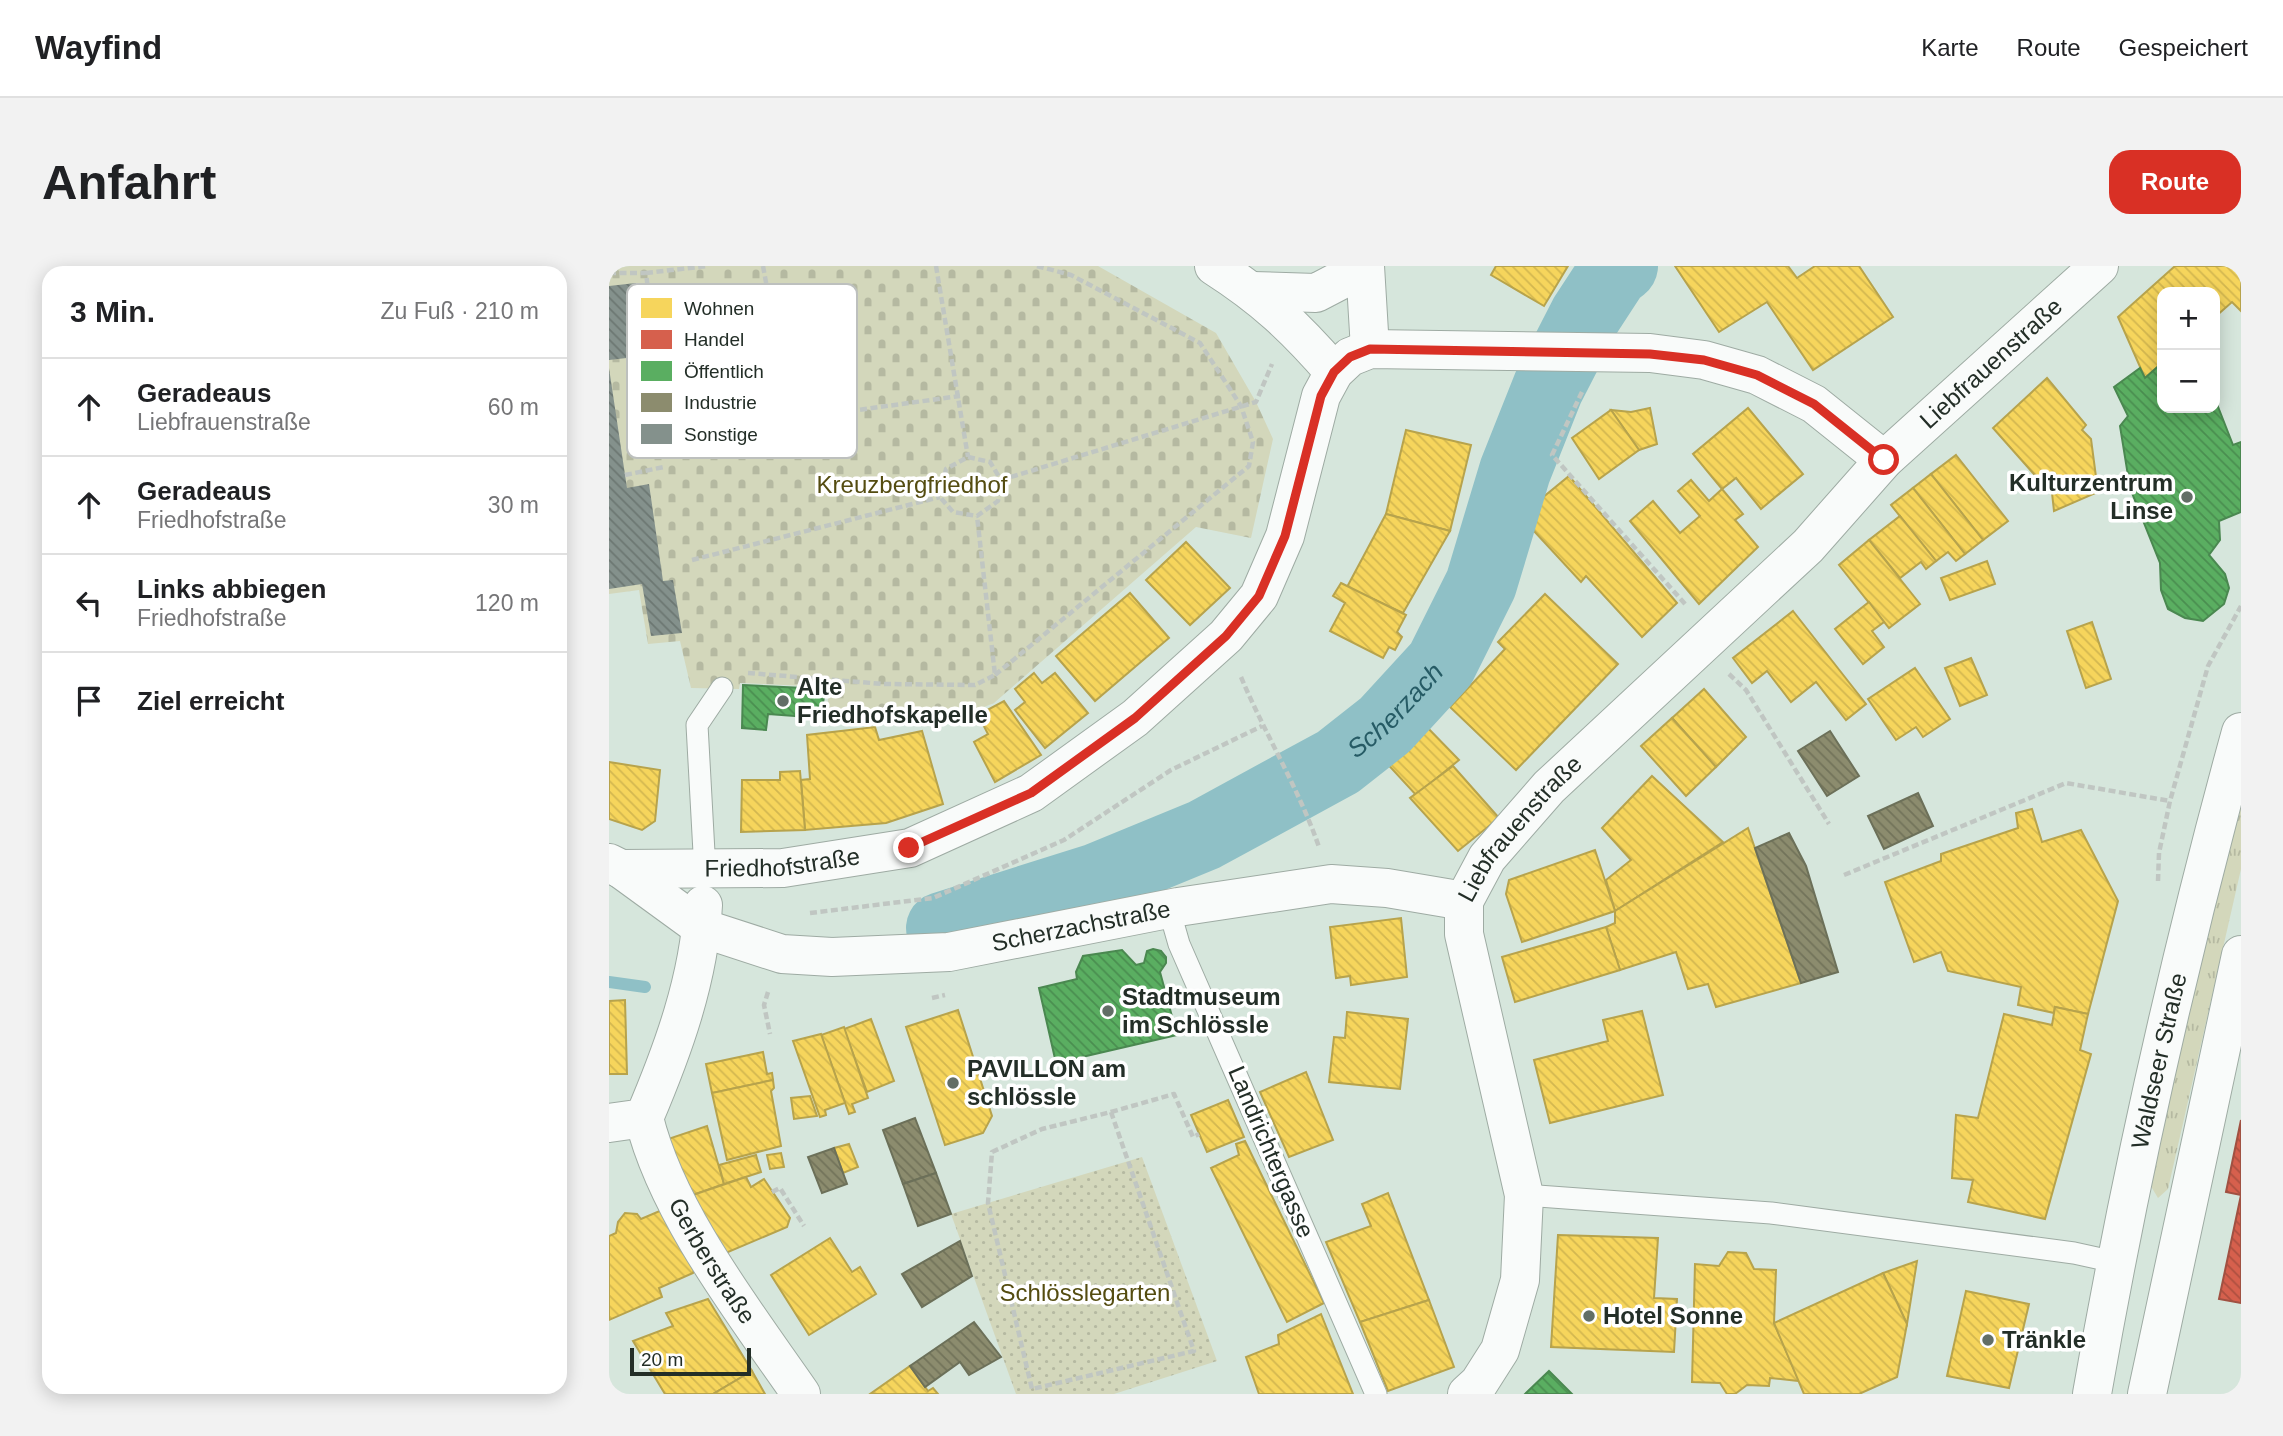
<!DOCTYPE html>
<html lang="de">
<meta charset="utf-8">
<style>
body{margin:0;font-family:Arial,sans-serif;background:#f2f2f2;color:#202124}
.controls{position:absolute;right:21px;top:21px;display:grid;overflow:hidden;border-radius:14px;box-shadow:0 4px 18px #0003}
.controls button{width:63px;height:63px;display:grid;place-items:center;padding:0;border:0;border-bottom:2px solid #e0e0e0;background:#fff;color:#202124;font:35px sans-serif}
.scale{position:absolute;left:21px;bottom:18px;width:121px;box-sizing:border-box;padding-left:7px;border:4px solid #232e27;border-top:0;font-size:19px;line-height:24px;white-space:nowrap;color:#232e27;-webkit-text-stroke:5px #fff;paint-order:stroke}
.stop{position:absolute;width:21px;height:21px;margin:-16px;border:5px solid #d93025;border-radius:50%;background:#fff}
.stop.end{background:#d93025;border-color:#fff;box-shadow:0 2px 7px #0008}
.list{margin:0;padding:0;list-style:none}
h2{display:flex;justify-content:space-between;align-items:center;height:91px;margin:0;padding:0 28px;font-size:30px}
h2 small{font-size:23px;font-weight:400;color:#757577}
.list li{display:grid;grid-template-columns:46px 1fr auto;gap:21px;align-items:center;box-sizing:border-box;height:98px;padding:0 28px;border-top:2px solid #e0e0e0}
.list b{display:block;font-size:26px;white-space:nowrap}
.list p{margin:0;font-size:23px;white-space:nowrap;color:#757577}
.list em{font-size:23px;font-style:normal;color:#757577}
.icon{flex:none;width:38px;height:38px;fill:none;stroke:currentColor;stroke-width:2;stroke-linecap:round;stroke-linejoin:round}
.map{position:relative;flex:none;width:1632px;height:1128px;overflow:hidden;border-radius:21px}
header{display:flex;align-items:center;gap:42px;box-sizing:border-box;height:98px;padding:0 35px;background:#fff;border-bottom:2px solid #e0e0e0}
header strong{font-size:33px}
nav{display:flex;gap:38px;margin-inline-start:auto;font-size:24px}
.intro{display:flex;align-items:center;justify-content:space-between;box-sizing:border-box;height:168px;padding:0 42px}
h1{margin:0;font-size:49px}
.button{padding:18px 32px;border-radius:21px;background:#d93025;color:#fff;font-size:24px;font-weight:700}
main{display:flex;gap:42px;padding:0 42px}
aside{flex:1;background:#fff;border-radius:21px;box-shadow:0 4px 18px #0003}
.map>svg:first-child{display:block}
</style>
<header>
<strong>Wayfind</strong>
<nav><a>Karte</a><a>Route</a><a>Gespeichert</a></nav>
</header>
<div class="intro"><h1>Anfahrt</h1><a class="button">Route</a></div>
<main>
<aside>
<h2>3 Min.<small>Zu Fuß · 210 m</small></h2>
<ul class="list">
<li><svg class="icon" aria-label="ahead" viewBox="0 0 24 24"><path d="M12 20V5M6 11l6-6 6 6"/></svg><div><b>Geradeaus</b><p>Liebfrauenstraße</p></div><em>60 m</em></li>
<li><svg class="icon" aria-label="ahead" viewBox="0 0 24 24"><path d="M12 20V5M6 11l6-6 6 6"/></svg><div><b>Geradeaus</b><p>Friedhofstraße</p></div><em>30 m</em></li>
<li><svg class="icon" aria-label="left" viewBox="0 0 24 24"><path d="M17 20v-9H6M10 6l-5 5 5 5"/></svg><div><b>Links abbiegen</b><p>Friedhofstraße</p></div><em>120 m</em></li>
<li><svg class="icon" aria-label="arrive" viewBox="0 0 24 24"><path d="M6 21V4h12l-3 4 3 4H6"/></svg><div><b>Ziel erreicht</b></div></li>
</ul>
</aside>
<div class="map">
<svg width="1632" height="1128" viewBox="0 0 1632 1128">
<defs>
<pattern id="grass-tufts" width="24" height="20" patternUnits="userSpaceOnUse" patternTransform="scale(1.75)"><rect width="24" height="20" fill="#d3d7bb"/><path d="M3 7l-1-3M5 7V3M7 7l1-3M15 17l-1-3M17 17v-4M19 17l1-3" fill="none" stroke="#b5b9a1"/></pattern>
<pattern id="cemetery-stones" width="16" height="16" patternUnits="userSpaceOnUse" patternTransform="scale(1.75)"><rect width="16" height="16" fill="#d3d7bb"/><path d="M2 7V4a2 2 0 0 1 4 0v3zM10 15v-3a2 2 0 0 1 4 0v3z" fill="#b5b9a1"/></pattern>
<pattern id="park-dots" width="8" height="8" patternUnits="userSpaceOnUse" patternTransform="scale(1.75)"><rect width="8" height="8" fill="#d3d7bb"/><path d="M2 2h.1M6 6h.1" fill="none" stroke="#b5b9a1" stroke-width="1.8" stroke-linecap="round"/></pattern>
<pattern id="homes-back-hatch" width="6" height="6" patternUnits="userSpaceOnUse" patternTransform="scale(1.75)"><rect width="6" height="6" fill="#f6d55c"/><path d="M-1 5l2 2M0 0l6 6M5-1l2 2" fill="none" stroke="#d3b750"/></pattern>
<pattern id="shops-back-hatch" width="6" height="6" patternUnits="userSpaceOnUse" patternTransform="scale(1.75)"><rect width="6" height="6" fill="#d6604d"/><path d="M-1 5l2 2M0 0l6 6M5-1l2 2" fill="none" stroke="#ad5040"/></pattern>
<pattern id="public-back-hatch" width="6" height="6" patternUnits="userSpaceOnUse" patternTransform="scale(1.75)"><rect width="6" height="6" fill="#5aae61"/><path d="M-1 5l2 2M0 0l6 6M5-1l2 2" fill="none" stroke="#4a8e50"/></pattern>
<pattern id="industry-back-hatch" width="6" height="6" patternUnits="userSpaceOnUse" patternTransform="scale(1.75)"><rect width="6" height="6" fill="#8c8c6e"/><path d="M-1 5l2 2M0 0l6 6M5-1l2 2" fill="none" stroke="#72735a"/></pattern>
<pattern id="building-back-hatch" width="6" height="6" patternUnits="userSpaceOnUse" patternTransform="scale(1.75)"><rect width="6" height="6" fill="#84918c"/><path d="M-1 5l2 2M0 0l6 6M5-1l2 2" fill="none" stroke="#6c7772"/></pattern>
</defs>
<rect width="100%" height="100%" fill="#d6e6dc"/>
<!-- grass -->
<path fill="url(#grass-tufts)" d="M1632,530V603L1559,923L1549,932L1540,917L1610,612Z"/>
<!-- cemetery -->
<path fill="url(#cemetery-stones)" d="M0,0H489L607,67L647,136L664,173L642,272L587,261L385,437L365,445L220,449L218,421L131,417L130,423L82,422L71,375L39,378L30,324L0,328Z"/>
<!-- park -->
<path fill="url(#park-dots)" d="M533,891L608,1095L505,1128H407L342,948Z"/>
<!-- homes -->
<g fill="url(#homes-back-hatch)" stroke="#b7a34c" stroke-width="2">
<path d="M887,0H959L935,40L882,9Z"/>
<path d="M1066,0H1179L1188,12L1206,0H1250L1284,51L1204,104L1158,36L1110,66Z"/>
<path d="M1566,0H1632V45L1623,36L1606,51V26H1553V97L1536,112L1509,51Z"/>
<path d="M1438,112L1477,159L1473,164L1482,173L1489,226L1445,245L1442,218L1432,216L1384,162Z"/>
<path d="M1041,142L1048,178L1030,184L1002,144L1022,146Z"/>
<path d="M1139,142L1194,208L1152,243L1127,212L1113,223L1084,188Z"/>
<path d="M1002,144L1030,184L990,213L963,172Z"/>
<path d="M797,164L862,179L841,265L777,248Z"/>
<path d="M1347,189L1399,255L1374,274L1322,208Z"/>
<path d="M1322,208L1374,274L1356,288L1304,222Z"/>
<path d="M960,210L1068,337L1033,371L977,310L972,316L911,250Z"/>
<path d="M1082,214L1100,235L1113,223L1134,248L1126,254L1149,281L1090,338L1021,255L1044,235L1071,267L1091,250L1069,225Z"/>
<path d="M1304,222L1356,288L1347,295L1339,286L1327,295L1282,239Z"/>
<path d="M777,248L841,265L794,347L738,321Z"/>
<path d="M1291,250L1327,295L1317,303L1312,296L1291,312L1260,274Z"/>
<path d="M1260,274L1311,338L1280,362L1230,299Z"/>
<path d="M577,276L621,322L581,359L537,314Z"/>
<path d="M1378,295L1386,318L1341,334L1332,312Z"/>
<path d="M732,317L797,349L788,366L793,371L786,384L780,381L774,392L721,365L736,337L724,330Z"/>
<path d="M521,327L560,372L486,435L447,390Z"/>
<path d="M936,328L1009,398L907,504L841,441L896,383L889,376Z"/>
<path d="M1260,336L1275,356L1263,365L1275,381L1254,398L1226,363Z"/>
<path d="M1184,345L1257,438L1237,454L1207,416L1182,436L1158,405L1143,417L1124,392Z"/>
<path d="M1483,356L1502,413L1477,422L1458,365Z"/>
<path d="M1362,392L1378,429L1351,440L1336,402Z"/>
<path d="M1306,402L1341,453L1314,471L1307,461L1287,474L1259,433Z"/>
<path d="M425,407L433,417L446,407L479,447L436,482L406,444L416,436L406,423Z"/>
<path d="M1095,423L1137,471L1107,501L1063,452Z"/>
<path d="M395,435L432,489L386,516L365,476L379,468L369,449Z"/>
<path d="M1063,452L1107,501L1077,530L1032,480Z"/>
<path d="M813,456L850,494L807,529L773,492Z"/>
<path d="M266,461L270,474L313,465L334,538L277,557L196,564L192,514L201,513L198,469Z"/>
<path d="M0,496L51,504L46,555L33,564L0,553Z"/>
<path d="M844,500L890,552L849,585L801,532Z"/>
<path d="M191,505L196,564L132,566L133,514H171V506Z"/>
<path d="M1043,510L1114,576L1006,645L997,614L1022,594L993,562Z"/>
<path d="M1423,543L1433,576L1472,564L1509,635L1479,748L1446,741L1445,747L1409,739L1412,721L1339,705L1332,686L1305,696L1276,616L1332,595V588L1409,562L1407,547Z"/>
<path d="M1139,562L1192,717L1107,741L1099,718L1079,723L1067,686L1011,704L997,661L1006,657V645Z"/>
<path d="M986,584L1006,645L913,676L897,628L900,614Z"/>
<path d="M792,652L798,711L742,719L741,710L727,712L721,661Z"/>
<path d="M997,661L1011,704L906,736L893,691Z"/>
<path d="M16,734L18,808H0V735Z"/>
<path d="M1446,741L1479,748L1471,784L1482,788L1436,953L1359,936L1364,914L1343,912L1347,849L1369,852L1395,748L1443,759Z"/>
<path d="M349,744L383,850L374,867L336,879L297,761Z"/>
<path d="M1033,745L1054,829L941,857L925,794L999,775L994,754Z"/>
<path d="M738,746L799,753L791,823L720,816L725,771L736,772Z"/>
<path d="M262,753L285,815L258,826L235,763Z"/>
<path d="M235,761L259,832L243,838L246,846L240,848L212,769Z"/>
<path d="M212,768L236,837L216,844L217,849L211,851L184,775Z"/>
<path d="M154,786L158,808L163,807L164,814L103,827L97,798Z"/>
<path d="M697,806L724,874L680,891L651,826Z"/>
<path d="M164,814L165,822L162,825L172,880L118,894L103,827Z"/>
<path d="M201,830L208,850L185,853L182,832Z"/>
<path d="M619,834L635,871L598,886L582,849Z"/>
<path d="M98,860L115,918L78,931L56,874Z"/>
<path d="M636,875L715,1037L678,1056L602,902L630,889L627,878Z"/>
<path d="M240,878L249,901L234,907L225,882Z"/>
<path d="M172,887L175,901L161,903L158,889Z"/>
<path d="M147,889L152,906L115,918L110,899Z"/>
<path d="M137,911L142,921L155,913L181,952L178,961L112,989L78,931Z"/>
<path d="M779,927L820,1034L751,1056L717,976L762,960L753,938Z"/>
<path d="M53,944L86,1000L84,1007L50,1022L53,1031L0,1054V970L7,967L9,956L16,947L28,948L32,953Z"/>
<path d="M949,969L1049,972L1045,1032L1068,1033L1065,1086L942,1081Z"/>
<path d="M221,972L243,1006L251,1001L267,1028L200,1069L162,1009Z"/>
<path d="M1119,986L1137,987L1145,1003L1167,1004L1165,1057L1190,1115L1161,1112L1160,1120L1138,1119L1126,1128H1118L1111,1117L1083,1116L1086,998L1110,1000Z"/>
<path d="M1308,995L1298,1058L1274,1007Z"/>
<path d="M1274,1007L1298,1058L1288,1111L1250,1128H1195L1165,1057Z"/>
<path d="M1357,1025L1420,1038L1400,1122L1338,1110Z"/>
<path d="M99,1033L143,1105L104,1128H56L24,1075L64,1060L57,1047Z"/>
<path d="M820,1034L845,1101L779,1125L751,1056Z"/>
<path d="M712,1048L744,1128H650L637,1091L670,1078L669,1069Z"/>
<path d="M301,1100L319,1125L324,1122L329,1128H261Z"/>
<path d="M143,1105L156,1128H104Z"/>
</g>
<!-- shops -->
<g fill="url(#shops-back-hatch)" stroke="#a05142" stroke-width="2">
<path d="M1632,854V929L1617,926Z"/>
<path d="M1632,929V1037L1610,1033Z"/>
</g>
<!-- public -->
<g fill="url(#public-back-hatch)" stroke="#4a8850" stroke-width="2">
<path d="M1553,97V142H1606V133L1624,179L1632,176V246L1610,255L1611,274L1600,289L1616,308L1620,322L1615,338L1594,355L1576,352L1559,343L1552,324L1551,297L1521,222L1511,160L1519,150L1505,121L1531,102L1536,112Z"/>
<path d="M134,419L216,423L212,452L159,448L157,464L133,462Z"/>
<path d="M544,683L552,685L557,691V697L551,706L568,769L447,797L430,722L468,713L467,706L474,690L513,684L527,699L535,697L538,685Z"/>
<path d="M940,1105L963,1128H916Z"/>
</g>
<!-- industry -->
<g fill="url(#industry-back-hatch)" stroke="#6c7059" stroke-width="2">
<path d="M1221,465L1250,510L1218,530L1189,485Z"/>
<path d="M1309,527L1324,560L1275,583L1259,550Z"/>
<path d="M1180,567L1197,600L1229,706L1192,717L1146,582Z"/>
<path d="M306,852L327,907L294,918L274,864Z"/>
<path d="M225,882L238,918L213,927L199,891Z"/>
<path d="M327,907L342,948L309,960L294,918Z"/>
<path d="M351,975L363,1010L313,1041L293,1008Z"/>
<path d="M365,1056L392,1091L360,1109L351,1096L316,1121L301,1100Z"/>
</g>
<g fill="none" stroke-linecap="round" stroke-linejoin="round">
<!-- stream -->
<path stroke="#8fc0c6" stroke-width="12" d="M0,716L36,721"/>
<!-- river -->
<path stroke="#8fc0c6" stroke-width="72" id="s1" d="M333,662L488,613L595,569L729,496L776,459L832,398L872,318L906,205L939,122L976,50L1004,7L1013,0"/>
</g>
<!-- building -->
<g fill="url(#building-back-hatch)">
<path d="M27,17L35,90L0,94V20Z"/>
<path d="M0,102L18,222L40,218L54,315L64,314L73,367L42,370L33,318L0,323Z"/>
</g>
<g fill="none" stroke-linecap="round" stroke-linejoin="round">
<defs>
<g id="lane">
<path d="M96,605L88,459L113,422"/>
<path d="M560,643L570,678L767,1128"/>
<path d="M915,929L1162,947L1465,987L1506,996"/>
</g>
<g id="street">
<path d="M605,0C655,32 686,61 725,106"/>
<path d="M756,0L761,83"/>
<path d="M643,25L707,27L755,2"/>
<path id="s2" d="M0,597L12,603L174,602L301,582L422,527L526,452L617,370L650,330L676,270L712,130L725,106L741,91L761,83L1041,87L1095,94L1148,109L1205,138L1275,194"/>
<path id="s3" d="M12,603L93,662L173,688L223,691L340,686L569,641L722,618L778,622L855,635"/>
<path id="s4" d="M35,852C58,947 136,1047 192,1128"/>
<path d="M0,857L35,852C64,784 90,713 94,639"/>
<path id="s5" d="M858,1128L870,1117L891,1084L911,1014L915,929L855,668V635L878,592L940,521L1199,280L1275,194L1490,0"/>
</g>
<g id="secondary">
<path id="s6" d="M1483,1128C1522,905 1572,684 1632,466"/>
<path d="M1538,1128L1632,689"/>
</g>
</defs>
<!-- lane casing -->
<use href="#lane" stroke="#9eaba3" stroke-width="23"/>
<!-- street casing -->
<use href="#street" stroke="#9eaba3" stroke-width="40"/>
<!-- secondary casing -->
<use href="#secondary" stroke="#9eaba3" stroke-width="40"/>
<!-- path -->
<g stroke="#c0c6c2" stroke-width="4.5" stroke-dasharray="7 3.5" stroke-linecap="butt">
<path d="M154,0L182,152"/>
<path d="M327,0L359,191"/>
<path d="M0,7H37L48,96L38,121"/>
<path d="M37,7L98,0"/>
<path d="M973,126L943,189L1077,339"/>
<path d="M95,165L351,130"/>
<path d="M359,191L381,196L392,214L389,235L368,250L344,246L331,231L337,203Z"/>
<path d="M16,209L55,201"/>
<path d="M392,214L647,136L663,98"/>
<path d="M83,294L331,231"/>
<path d="M139,407L275,418L366,419L386,409L368,250"/>
<path d="M1120,408L1137,424L1220,558"/>
<path d="M386,409L640,200L644,176L632,140L591,77L462,9L428,0"/>
<path d="M632,411C656,468 690,523 710,581"/>
<path d="M1235,609L1457,517L1561,535"/>
<path d="M1549,615L1550,587L1561,535L1599,400L1632,340"/>
<path d="M201,647L324,632L455,574L562,504L653,460"/>
<path d="M159,726L155,739L161,768"/>
<path d="M323,732L336,729"/>
<path d="M502,846L585,1085L423,1123L379,937L383,886L433,863Z"/>
<path d="M502,846L565,828L584,871L590,868"/>
<path d="M163,926L171,922L195,960"/>
</g>
<!-- lane -->
<use href="#lane" stroke="#f9fbfa" stroke-width="21"/>
<!-- street -->
<use href="#street" stroke="#f9fbfa" stroke-width="38"/>
<!-- secondary -->
<use href="#secondary" stroke="#f9fbfa" stroke-width="38"/>
</g>
<g fill="none" stroke-linecap="round" stroke-linejoin="round">
<!-- route -->
<path stroke="#d93025" stroke-width="9" d="M300,582L422,527L526,452L617,370L650,330L676,270L712,130L725,106L741,91L761,83L1041,88L1095,94L1148,109L1205,138L1275,194"/>
</g>
<!-- markers -->
<g fill="#626e66" stroke="#fff" stroke-width="2.5">
<circle cx="1578" cy="231" r="7"/>
<circle cx="174" cy="435" r="7"/>
<circle cx="499" cy="745" r="7"/>
<circle cx="344" cy="817" r="7"/>
<circle cx="980" cy="1050" r="7"/>
<circle cx="1379" cy="1074" r="7"/>
</g>
<g text-anchor="middle" stroke-width="7" stroke-linejoin="round" paint-order="stroke">
<!-- street labels -->
<g font-size="24" fill="#232e27" stroke="#fff">
<text dy="8" stroke="none"><textPath href="#s5" startOffset="1270">Liebfrauenstraße</textPath></text>
<text dy="8" stroke="none"><textPath href="#s5" startOffset="606">Liebfrauenstraße</textPath></text>
<text dy="8" stroke="none"><textPath href="#s2" startOffset="175">Friedhofstraße</textPath></text>
<text dy="8" stroke="none"><textPath href="#s3" startOffset="486">Scherzachstraße</textPath></text>
<text dy="8" stroke="none"><textPath href="#s6" startOffset="340">Waldseer Straße</textPath></text>
<text transform="translate(662 886) rotate(67)" y="8">Landrichtergasse</text>
<text dy="8" stroke="none"><textPath href="#s4" startOffset="159">Gerberstraße</textPath></text>
</g>
<!-- poi labels -->
<g font-size="24" font-weight="bold" fill="#232e27" stroke="#fff" text-anchor="start">
<text x="1564" y="225" text-anchor="end">Kulturzentrum<tspan x="1564" dy="28">Linse</tspan></text>
<text x="188" y="429">Alte<tspan x="188" dy="28">Friedhofskapelle</tspan></text>
<text x="513" y="739">Stadtmuseum<tspan x="513" dy="28">im Schlössle</tspan></text>
<text x="358" y="811">PAVILLON am<tspan x="358" dy="28">schlössle</tspan></text>
<text x="994" y="1058">Hotel Sonne</text>
<text x="1393" y="1082">Tränkle</text>
</g>
<!-- park labels -->
<g font-size="24" fill="#544c10" stroke="#fff">
<text x="303" y="227">Kreuzbergfriedhof</text>
<text x="476" y="1035">Schlösslegarten</text>
</g>
<!-- water labels -->
<g font-size="26" font-style="italic" fill="#265b65" stroke="#fff">
<text dy="9" stroke="none"><textPath href="#s1" startOffset="508">Scherzach</textPath></text>
</g>
</g>
<!-- legend -->
<rect x="18" y="18" width="230" height="174" rx="10" fill="#fff" stroke="#bdc0be" stroke-width="2"/>
<rect x="32" y="32" width="31" height="20" fill="#f6d55c"/>
<rect x="32" y="64" width="31" height="19" fill="#d6604d"/>
<rect x="32" y="95" width="31" height="20" fill="#5aae61"/>
<rect x="32" y="127" width="31" height="19" fill="#8c8c6e"/>
<rect x="32" y="158" width="31" height="20" fill="#84918c"/>
<g font-size="19" fill="#232e27">
<text x="75" y="49">Wohnen</text>
<text x="75" y="80">Handel</text>
<text x="75" y="112">Öffentlich</text>
<text x="75" y="143">Industrie</text>
<text x="75" y="175">Sonstige</text>
</g>
</svg>
<div class="controls">
<button>+</button>
<button>−</button>
</div>
<div class="scale">20 m</div>
<div class="stop" style="left:1275px;top:194px"></div>
<div class="stop end" style="left:300px;top:582px"></div>
</div>
</main>
